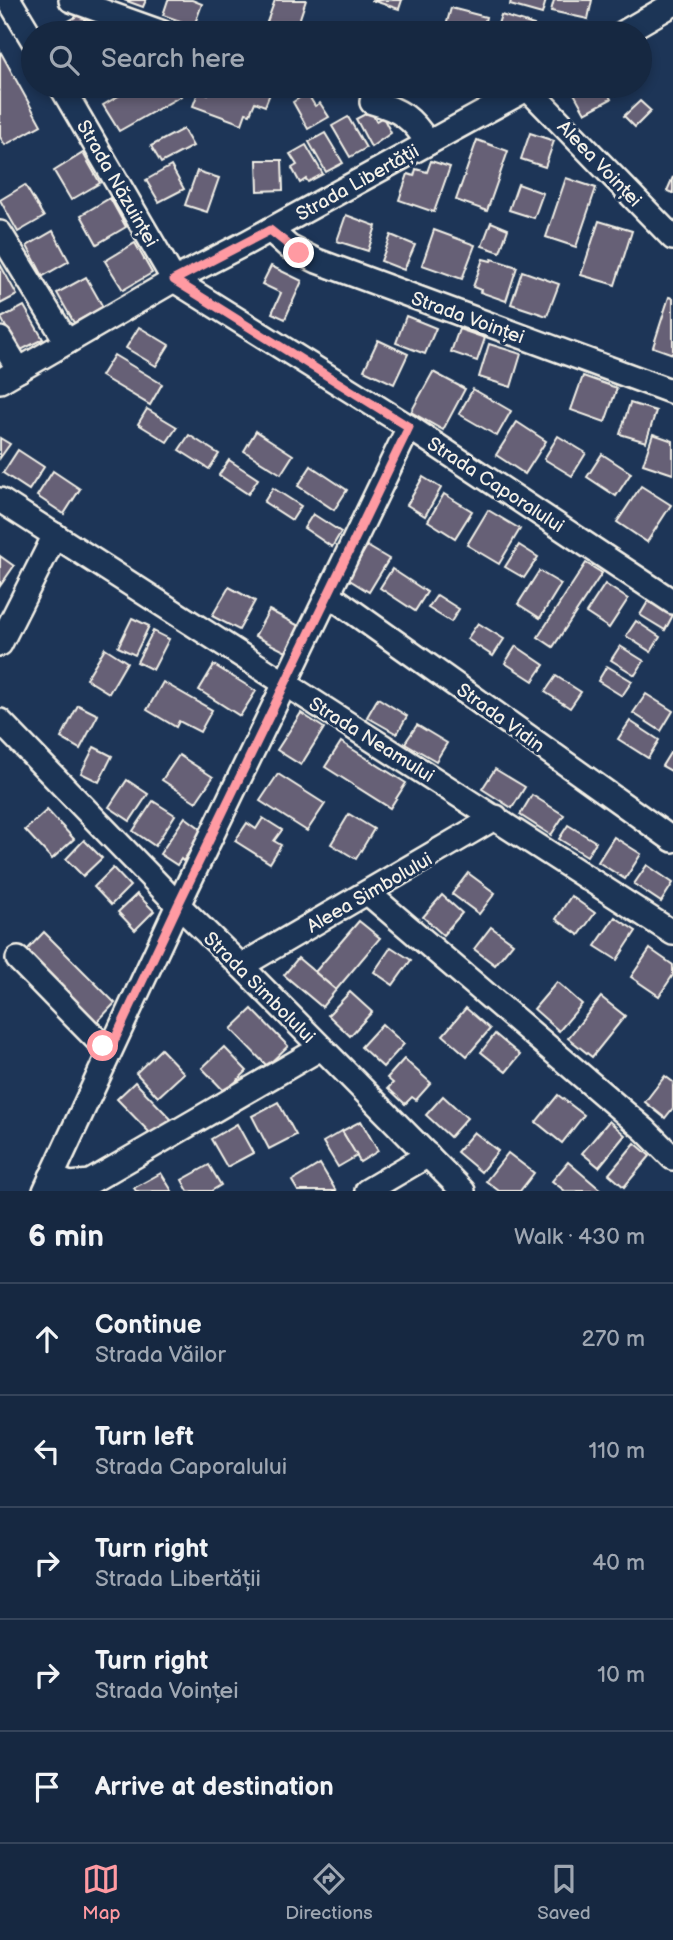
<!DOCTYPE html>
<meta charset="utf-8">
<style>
body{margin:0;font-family:"Balsamiq Sans",sans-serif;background:#23344c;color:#f1f3f6}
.stop{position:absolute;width:21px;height:21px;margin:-16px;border:5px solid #ff9aa2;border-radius:50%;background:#fff}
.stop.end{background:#ff9aa2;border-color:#fff;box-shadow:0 2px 7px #0008}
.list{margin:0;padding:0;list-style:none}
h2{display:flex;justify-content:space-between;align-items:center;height:91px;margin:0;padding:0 28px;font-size:30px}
h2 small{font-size:23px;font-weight:400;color:#9ea6b1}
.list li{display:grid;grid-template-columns:46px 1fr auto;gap:21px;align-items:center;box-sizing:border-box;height:112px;padding:0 28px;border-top:2px solid #35445a}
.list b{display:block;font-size:26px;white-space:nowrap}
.list p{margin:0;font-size:23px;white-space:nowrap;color:#9ea6b1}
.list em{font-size:23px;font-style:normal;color:#9ea6b1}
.icon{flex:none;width:38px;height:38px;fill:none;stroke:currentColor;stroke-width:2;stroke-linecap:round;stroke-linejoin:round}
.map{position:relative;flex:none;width:673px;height:1191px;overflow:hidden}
.search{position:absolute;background:#162841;box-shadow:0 4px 10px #0003;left:21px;right:21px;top:21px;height:77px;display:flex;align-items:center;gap:18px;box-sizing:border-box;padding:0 24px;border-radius:38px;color:#9ea6b1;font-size:26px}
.sheet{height:651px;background:#162841}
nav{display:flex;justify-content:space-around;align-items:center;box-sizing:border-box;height:98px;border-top:2px solid #35445a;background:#162841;font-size:19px;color:#9ea6b1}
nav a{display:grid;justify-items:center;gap:4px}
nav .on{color:#ff9aa2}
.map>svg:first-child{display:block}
</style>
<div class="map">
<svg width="673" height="1191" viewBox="0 0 673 1191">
<rect width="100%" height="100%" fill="#1d3557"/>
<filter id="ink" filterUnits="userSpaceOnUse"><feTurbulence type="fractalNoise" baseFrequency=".0143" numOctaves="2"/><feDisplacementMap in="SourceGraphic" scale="14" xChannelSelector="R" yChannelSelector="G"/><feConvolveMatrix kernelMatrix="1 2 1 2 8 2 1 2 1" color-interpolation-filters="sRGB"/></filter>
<g filter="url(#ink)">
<!-- building -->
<g fill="#666076" stroke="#f4f1e8" stroke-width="2">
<path d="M124,0H146L143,7Z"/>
<path d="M168,0H192L202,4L194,26L163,15Z"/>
<path d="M275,0H306L295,33H263Z"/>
<path d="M371,0H402L399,9Z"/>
<path d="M511,0H546L542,14L510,5Z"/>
<path d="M554,0H592L588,19L551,11Z"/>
<path d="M451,8L486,17L482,33H444Z"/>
<path d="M81,14L92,33H59L56,28Z"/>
<path d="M501,15L534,25L532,33H495Z"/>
<path d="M363,20L385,27L383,33H359Z"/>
<path d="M0,51L41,125L5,145L0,137Z"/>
<path d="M131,86H176L181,96L119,131L103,105L132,88Z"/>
<path d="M212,86H273L265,106L255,102L250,114L246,113L242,124L193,106L199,90L208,94Z"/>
<path d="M576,86H604L611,99L585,113L571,88Z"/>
<path d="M307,93L315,106L320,103L329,117L308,129L293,102Z"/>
<path d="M640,101L651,111L635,127L624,116Z"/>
<path d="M371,111L376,121L383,117L391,133L371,147L356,119Z"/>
<path d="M348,117L366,148L350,157L332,126Z"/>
<path d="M183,129L193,146L161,163L151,146Z"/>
<path d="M325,133L343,163L326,172L309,142Z"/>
<path d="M530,133L554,141L545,167L521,159Z"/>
<path d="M477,140L508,151L487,211L456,200Z"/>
<path d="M306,145L323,174L308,182L306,179L300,183L292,168L297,165L290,154Z"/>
<path d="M83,153L100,183L71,200L54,171Z"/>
<path d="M257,160H282L283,190L258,191Z"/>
<path d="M431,161L450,167L434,212L399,200L408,174L414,176L416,169L427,172Z"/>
<path d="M171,166L184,189L159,202L146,180Z"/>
<path d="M197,171L219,178L207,212L185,205Z"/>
<path d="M673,177V193L667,191Z"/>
<path d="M566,178L596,188L576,247L546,237Z"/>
<path d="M518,184L543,193L534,218L509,210Z"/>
<path d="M25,185L44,217L18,232L0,200Z"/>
<path d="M110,198L126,227L97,244L81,215Z"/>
<path d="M346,215L376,226L368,251L337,241Z"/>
<path d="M599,221L632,231L615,285L581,275Z"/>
<path d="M491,222L508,229L500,252L482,246Z"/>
<path d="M434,230L475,245L462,279L422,265Z"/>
<path d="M53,231L69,261L43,276L27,246Z"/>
<path d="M391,235L415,245L404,270L381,261Z"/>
<path d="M135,243L152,273L123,290L105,261Z"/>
<path d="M483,259L491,261L492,259L517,267L506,301L480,292L481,290L473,287Z"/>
<path d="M0,264L17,295L0,304Z"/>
<path d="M271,266L302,281L285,319L272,313L281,293L262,284Z"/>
<path d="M522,271L559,284L547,316L511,304Z"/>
<path d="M86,277L103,307L74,323L57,293Z"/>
<path d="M669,297L673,298V354L653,347Z"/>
<path d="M24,306L43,339L19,351L1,318Z"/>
<path d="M406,316L436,328L425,354L396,343Z"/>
<path d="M139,327L169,345L156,366L126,348Z"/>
<path d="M459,329L485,338L477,361L451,352Z"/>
<path d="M378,340L408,354L394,384L364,370Z"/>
<path d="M489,344L521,354L511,387L479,377Z"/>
<path d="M114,355L162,384L150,405L101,376Z"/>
<path d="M433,372L465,389L443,430L411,412Z"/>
<path d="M583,376L617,388L605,422L571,410Z"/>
<path d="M473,389L511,411L497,436L459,414Z"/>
<path d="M630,403L656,411L646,442L620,434Z"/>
<path d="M147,409L177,427L167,442L138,424Z"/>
<path d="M517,422L546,441L525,474L496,455Z"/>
<path d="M256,431L293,455L281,474L244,451Z"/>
<path d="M653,434L673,441V474L643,464Z"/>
<path d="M189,435L219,454L209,469L179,450Z"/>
<path d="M558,436L586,453L572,476L544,459Z"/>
<path d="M0,438L10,444L0,458Z"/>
<path d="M18,450L44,467L29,490L3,473Z"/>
<path d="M602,454L631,473L616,496L587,477Z"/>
<path d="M229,460L258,479L248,494L219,475Z"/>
<path d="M311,466L347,490L334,510L298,486Z"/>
<path d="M53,471L80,489L64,514L37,496Z"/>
<path d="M423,477L441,488L425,516L407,505Z"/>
<path d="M641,486L671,505L647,542L617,522Z"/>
<path d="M273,488L301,506L292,520L264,502Z"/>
<path d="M444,494L472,511L455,538L428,521Z"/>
<path d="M488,510L520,529L499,564L467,545Z"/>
<path d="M313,514L341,532L332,547L304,528Z"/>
<path d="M519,545L538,557L524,578L505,567Z"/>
<path d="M367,546L389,559L369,592L348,579Z"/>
<path d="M0,556L14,566L0,586Z"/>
<path d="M586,563L602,573L553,647L538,637Z"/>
<path d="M392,569L427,592L415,611L380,588Z"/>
<path d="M539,571L561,584L540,618L518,604Z"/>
<path d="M605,584L628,599L609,628L586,613Z"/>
<path d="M229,587L255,601L239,630L212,616Z"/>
<path d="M437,595L459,609L451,622L428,608Z"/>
<path d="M649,600L673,615L665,630L640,615Z"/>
<path d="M269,610L299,626L286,652L255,636Z"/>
<path d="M132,618L149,626L135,655L118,647Z"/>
<path d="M636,621L660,637L651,652L626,636Z"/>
<path d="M478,623L504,639L493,656L467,639Z"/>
<path d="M153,631L169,639L153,670L137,662Z"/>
<path d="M516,646L544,665L533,681L505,663Z"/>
<path d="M620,646L644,661L635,675L611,660Z"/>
<path d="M105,648L127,662L109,693L86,679Z"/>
<path d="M214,665L256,691L240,716L199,690Z"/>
<path d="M607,666L632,681L622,696L598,681Z"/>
<path d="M556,676L581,692L570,708L545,692Z"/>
<path d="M163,682L212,710L200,732L179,721L176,727L147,710Z"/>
<path d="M646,694L673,711L661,731L633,713Z"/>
<path d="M378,698L407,716L397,734L367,717Z"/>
<path d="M78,705L98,715L80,749L61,738Z"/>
<path d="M301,713L324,728L301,765L277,750Z"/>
<path d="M630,721L659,740L648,758L618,739Z"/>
<path d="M417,725L447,743L436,761L405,743Z"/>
<path d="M341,742L406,783L390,808L325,767Z"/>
<path d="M94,747L112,756L99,782L81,773Z"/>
<path d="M670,753L673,755V772L662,766Z"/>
<path d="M179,755L213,777L196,802L162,780Z"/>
<path d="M495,769L525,787L512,808L482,789Z"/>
<path d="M278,774L325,804L307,831L260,801Z"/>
<path d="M127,780L148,794L130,821L109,807Z"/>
<path d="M532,795L564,815L551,835L520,815Z"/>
<path d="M153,801L175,815L155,846L133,831Z"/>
<path d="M47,810L74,839L52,859L25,830Z"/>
<path d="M349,814L374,829L356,859L331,844Z"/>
<path d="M185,817L204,831L183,861L181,859L177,865L160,854Z"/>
<path d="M263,818L282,830L274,841L281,845L270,863L235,841L247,823L256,829Z"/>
<path d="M568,825L596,842L587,856L559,839Z"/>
<path d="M614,837L641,854L625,879L598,862Z"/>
<path d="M84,840L102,858L83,876L66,859Z"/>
<path d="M647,865L673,883L661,902L634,884Z"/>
<path d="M113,868L130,886L111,905L94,887Z"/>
<path d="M468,873L495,893L479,914L452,894Z"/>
<path d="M137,894L154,911L135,930L118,912Z"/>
<path d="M442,895L462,913L443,935L423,917Z"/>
<path d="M571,896L595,913L579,935L556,919Z"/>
<path d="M615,917L636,931L617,960L595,946Z"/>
<path d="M359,921L380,938L336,990L315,972Z"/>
<path d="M491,927L513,943L495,965L474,949Z"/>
<path d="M44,932L115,1003L96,1023L25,952Z"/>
<path d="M391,947L411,960L393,985L374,972Z"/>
<path d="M650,949L673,965V975L659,996L631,977Z"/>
<path d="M298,958L336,990L322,1007L284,975Z"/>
<path d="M557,982L582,1004L559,1031L534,1009Z"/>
<path d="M350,992L372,1012L350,1036L328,1015Z"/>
<path d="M601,997L625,1016L592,1057L568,1038Z"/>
<path d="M466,1008L490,1029L467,1056L443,1035Z"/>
<path d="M252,1009L288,1046L267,1066L231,1029Z"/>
<path d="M382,1024L404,1044L383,1067L361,1047Z"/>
<path d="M495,1034L520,1055L506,1072L481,1052Z"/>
<path d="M224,1047L247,1071L225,1092L202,1068Z"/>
<path d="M161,1049L184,1073L158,1097L136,1073Z"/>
<path d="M404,1059L431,1083L416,1100L412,1097L405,1104L388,1088L393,1083L387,1078Z"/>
<path d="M665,1076L673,1082V1108L665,1118L645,1102Z"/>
<path d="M135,1082L171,1119L153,1136L117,1099Z"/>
<path d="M558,1095L584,1115L562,1143L536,1122Z"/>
<path d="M443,1096L467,1118L450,1137L426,1115Z"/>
<path d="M278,1102L296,1135L269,1149L252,1116Z"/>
<path d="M361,1121L378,1151L360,1162L342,1131Z"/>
<path d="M609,1121L625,1135L599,1167L582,1153Z"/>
<path d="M237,1124L253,1153L227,1167L211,1139Z"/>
<path d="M342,1131L357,1156L338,1167L323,1142Z"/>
<path d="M474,1132L498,1151L481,1172L457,1152Z"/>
<path d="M635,1143L650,1156L624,1187L609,1174Z"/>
<path d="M508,1153L534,1173L520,1191H499L486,1181Z"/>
<path d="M568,1162L602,1191H565L552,1181Z"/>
<path d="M320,1164L336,1191H298L292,1181Z"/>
<path d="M209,1165L221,1185L211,1191H188L182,1180Z"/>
<path d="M161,1173L172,1191H136L134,1188Z"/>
</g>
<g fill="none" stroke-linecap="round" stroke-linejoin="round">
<defs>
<g id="minor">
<path d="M9,0L33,40"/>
<path d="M71,0L163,33"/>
<path d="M623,33L673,4"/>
<path d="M61,86L174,280L409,427L673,602"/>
<path d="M527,88L673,238"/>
<path d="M372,102C401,110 412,118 428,143"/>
<path d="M270,230L289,247L317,261L673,392"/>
<path d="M0,233L67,342"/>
<path d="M0,339L19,370"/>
<path d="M0,381L174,280L246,243L532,86"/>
<path d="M0,500L673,933"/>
<path d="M328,594L673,840"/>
<path d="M0,644L55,535"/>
<path d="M0,721L178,905L241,966L463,1191"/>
<path d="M368,893L645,1130L673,1158"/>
<path d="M18,959L109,1052"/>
<path d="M241,966L496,817"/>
<path d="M51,1177L70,1184L90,1182L321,1048"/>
<path d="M45,1191L178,905L409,427"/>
<path d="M367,1191L428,1155"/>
</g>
</defs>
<!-- minor casing -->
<use href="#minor" stroke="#f4f1e8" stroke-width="28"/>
<!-- minor -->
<use href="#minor" stroke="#1d3557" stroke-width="23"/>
</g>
</g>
<g fill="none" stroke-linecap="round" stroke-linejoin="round" filter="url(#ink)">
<!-- route -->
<path stroke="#ff9aa2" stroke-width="9" d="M103,1046L109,1052L178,905L409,427L174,280L270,230L299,253"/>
</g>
<g text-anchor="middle" stroke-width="6" stroke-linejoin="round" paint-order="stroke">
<!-- street labels -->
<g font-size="19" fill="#f4f1e8" stroke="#1d3557">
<text transform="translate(600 163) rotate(46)" y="7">Aleea Voinței</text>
<text transform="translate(357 182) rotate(-29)" y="7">Strada Libertății</text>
<text transform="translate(118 183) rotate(60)" y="7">Strada Năzuinței</text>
<text transform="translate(468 317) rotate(20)" y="7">Strada Voinței</text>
<text transform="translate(496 484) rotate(33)" y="7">Strada Caporalului</text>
<text transform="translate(501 717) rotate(36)" y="7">Strada Vidin</text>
<text transform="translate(372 739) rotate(32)" y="7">Strada Neamului</text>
<text transform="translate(369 892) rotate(-30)" y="7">Aleea Simbolului</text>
<text transform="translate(260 987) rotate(45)" y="7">Strada Simbolului</text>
</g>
</g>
</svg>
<div class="stop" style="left:103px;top:1046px"></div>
<div class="stop end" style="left:299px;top:253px"></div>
<div class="search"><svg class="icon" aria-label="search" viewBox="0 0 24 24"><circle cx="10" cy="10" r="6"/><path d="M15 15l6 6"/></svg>Search here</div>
</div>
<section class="sheet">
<h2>6 min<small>Walk · 430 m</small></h2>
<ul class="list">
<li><svg class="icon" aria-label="ahead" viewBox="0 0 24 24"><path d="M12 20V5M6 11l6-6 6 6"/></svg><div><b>Continue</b><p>Strada Văilor</p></div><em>270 m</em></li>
<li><svg class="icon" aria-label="left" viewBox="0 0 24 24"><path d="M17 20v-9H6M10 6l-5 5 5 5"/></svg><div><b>Turn left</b><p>Strada Caporalului</p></div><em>110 m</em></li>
<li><svg class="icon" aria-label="right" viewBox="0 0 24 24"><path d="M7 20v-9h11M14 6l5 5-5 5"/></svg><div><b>Turn right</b><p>Strada Libertății</p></div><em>40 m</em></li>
<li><svg class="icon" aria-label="right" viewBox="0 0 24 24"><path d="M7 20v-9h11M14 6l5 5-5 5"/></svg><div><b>Turn right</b><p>Strada Voinței</p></div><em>10 m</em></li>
<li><svg class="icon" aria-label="arrive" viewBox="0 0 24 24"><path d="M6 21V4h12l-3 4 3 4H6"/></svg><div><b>Arrive at destination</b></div></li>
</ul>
</section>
<nav>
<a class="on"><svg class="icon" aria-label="map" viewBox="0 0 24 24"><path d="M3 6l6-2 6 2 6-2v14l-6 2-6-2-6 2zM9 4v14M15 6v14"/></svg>Map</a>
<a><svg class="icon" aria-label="directions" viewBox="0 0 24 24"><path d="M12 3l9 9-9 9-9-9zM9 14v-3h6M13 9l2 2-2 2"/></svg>Directions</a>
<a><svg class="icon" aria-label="saved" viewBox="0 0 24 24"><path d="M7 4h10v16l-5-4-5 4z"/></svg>Saved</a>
</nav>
